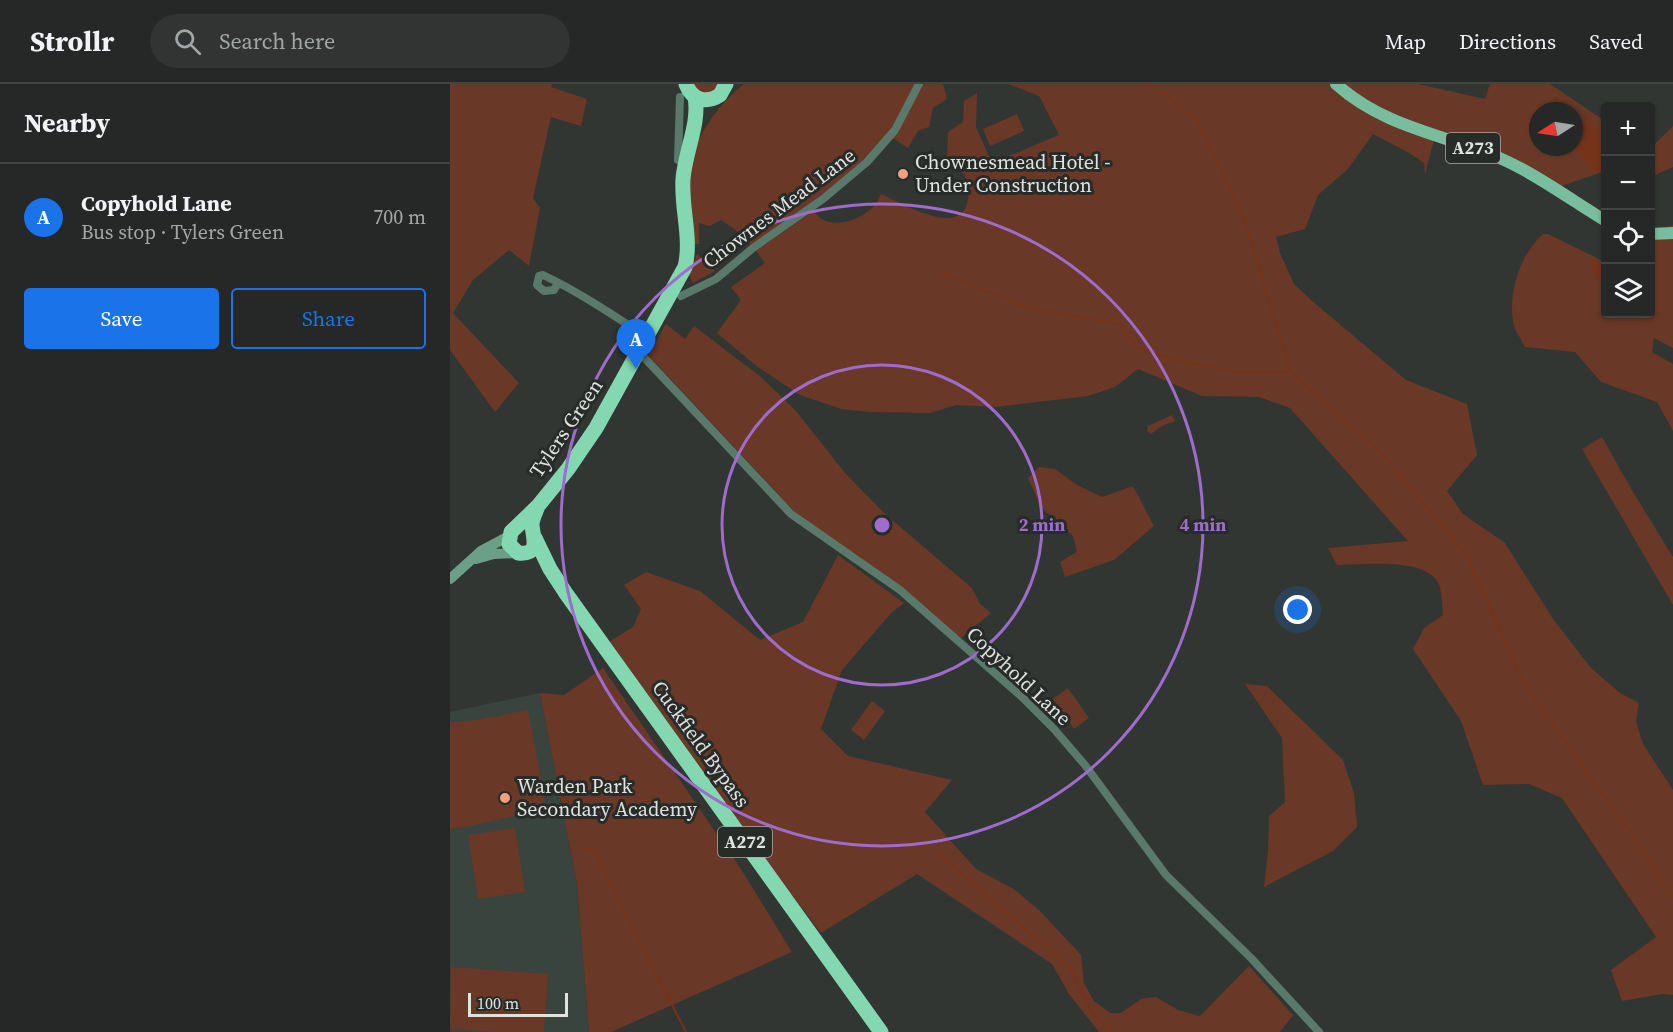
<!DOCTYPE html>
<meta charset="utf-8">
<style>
body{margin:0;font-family:"Source Serif 4",serif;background:#313432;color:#f1f3f6}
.controls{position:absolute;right:18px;top:18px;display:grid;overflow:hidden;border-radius:6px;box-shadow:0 2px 4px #0004}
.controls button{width:54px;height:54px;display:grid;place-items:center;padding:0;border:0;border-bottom:2px solid #424443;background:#252826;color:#f1f3f6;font:30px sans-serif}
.compass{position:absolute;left:1079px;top:18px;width:54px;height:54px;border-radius:50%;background:#252826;box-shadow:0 2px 4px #0004;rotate:258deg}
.scale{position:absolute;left:18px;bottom:15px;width:100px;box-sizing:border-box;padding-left:6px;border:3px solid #dfe2e1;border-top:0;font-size:16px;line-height:21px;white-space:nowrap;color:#dfe2e1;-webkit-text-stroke:4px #272c29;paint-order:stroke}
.you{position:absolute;left:848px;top:526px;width:21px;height:21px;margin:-15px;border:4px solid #fff;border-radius:50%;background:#1a73e8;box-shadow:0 0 0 9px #1a73e833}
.badge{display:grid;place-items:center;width:39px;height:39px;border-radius:50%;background:#1a73e8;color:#fff;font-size:20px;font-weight:700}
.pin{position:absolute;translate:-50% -50px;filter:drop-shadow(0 2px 3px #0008)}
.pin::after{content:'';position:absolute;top:32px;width:21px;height:18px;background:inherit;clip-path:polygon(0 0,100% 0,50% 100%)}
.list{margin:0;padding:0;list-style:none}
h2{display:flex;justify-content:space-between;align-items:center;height:78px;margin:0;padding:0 24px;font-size:26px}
h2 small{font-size:20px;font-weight:400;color:#a3a6a7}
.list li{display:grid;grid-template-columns:39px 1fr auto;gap:18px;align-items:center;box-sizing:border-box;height:108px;padding:0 24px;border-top:2px solid #424443}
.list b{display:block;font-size:22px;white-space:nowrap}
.list p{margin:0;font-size:20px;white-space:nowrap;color:#a3a6a7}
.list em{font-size:20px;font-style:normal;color:#a3a6a7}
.actions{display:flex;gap:12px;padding:18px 24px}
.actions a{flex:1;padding:14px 0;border:2px solid #1a73e8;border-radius:6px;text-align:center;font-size:21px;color:#1a73e8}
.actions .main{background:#1a73e8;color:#fff}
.icon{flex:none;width:33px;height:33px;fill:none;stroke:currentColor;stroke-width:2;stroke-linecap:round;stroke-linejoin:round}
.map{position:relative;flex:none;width:1223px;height:948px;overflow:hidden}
header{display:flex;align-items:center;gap:36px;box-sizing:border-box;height:84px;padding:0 30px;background:#252826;border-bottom:2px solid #424443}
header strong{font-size:28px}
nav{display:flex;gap:33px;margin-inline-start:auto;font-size:21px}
.search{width:420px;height:54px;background:#313432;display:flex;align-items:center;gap:15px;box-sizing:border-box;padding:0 21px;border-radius:33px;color:#a3a6a7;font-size:22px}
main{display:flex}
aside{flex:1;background:#252826}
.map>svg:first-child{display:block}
</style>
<header>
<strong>Strollr</strong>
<div class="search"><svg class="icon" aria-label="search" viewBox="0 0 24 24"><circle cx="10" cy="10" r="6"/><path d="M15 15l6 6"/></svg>Search here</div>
<nav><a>Map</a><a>Directions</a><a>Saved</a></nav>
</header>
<main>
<aside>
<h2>Nearby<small></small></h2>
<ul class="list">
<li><span class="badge">A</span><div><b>Copyhold Lane</b><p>Bus stop · Tylers Green</p></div><em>700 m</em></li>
</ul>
<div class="actions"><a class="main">Save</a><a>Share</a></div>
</aside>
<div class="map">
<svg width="1223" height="948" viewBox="0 0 1223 948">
<rect width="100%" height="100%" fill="#313633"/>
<!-- built -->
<path fill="#39443f" d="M90,609L127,800L139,948H0V628Z"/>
<!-- green -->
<g fill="#693826" fill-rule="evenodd">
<path d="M0,0H102L101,3L137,15L131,42L101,33L83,114L90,124L79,182L59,166L23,196L3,229L69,299L45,328L0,266Z"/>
<path d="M243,0H271L266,7L252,10Z"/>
<path d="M294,0H493L497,15L483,24L479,43L468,47L458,64L438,51C398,95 350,127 301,162L291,150L271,136L260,142L249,139V160H244C242,143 236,110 237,95C242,57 265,23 294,0Z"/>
<path d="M558,0H968L1035,15L1040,0H1100L1155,37V87L1109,103L1073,82L984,56L975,90L974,79L961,70L923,50L898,85L868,111L855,145L826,153L830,169L844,200L861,216L956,296L1017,320L1027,371L997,407L1013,430L1055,459L1103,535L1141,584L1170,609L1189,619L1186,637L1193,660L1223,706V911L1212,910L1172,917L1161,886L1206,853L1112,714L1079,700L1033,701L1011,637L963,565L974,544L993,531C992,522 992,512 990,503C980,472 914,481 887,481L878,464L958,457L840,324L809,313L752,312L688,285L665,303L638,312L546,323L506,321L480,329L419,328L391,325L350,311L305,281L267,249L291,216L281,203L315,179L306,167L364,127C377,148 410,137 423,123C427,119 429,114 431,110C451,119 513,156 518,115C519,107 516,98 515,91L497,78L498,48L513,38L514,17L527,9L526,43L542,79L609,51L589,12ZM1088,27H1124V63H1088Z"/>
<path d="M567,30L574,47L540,62L533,45Z"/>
<path d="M1223,42V83L1201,93V64Z"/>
<path d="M1223,141V264L1204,254L1202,268L1223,280V347L1207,318L1151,298L1125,268L1075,263C1072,256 1066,249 1064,242C1057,211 1069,172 1093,150H1098L1155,178L1156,230H1200L1201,148Z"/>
<path d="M247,170L265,187L243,199L239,191Z"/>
<path d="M216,240L235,255L244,242L311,293L346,327L396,390L435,430L522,504L530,520L541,529L511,554L344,427L198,271Z"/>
<path d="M722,331L725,337L712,342L701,350L697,347L698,342Z"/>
<path d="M1152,353L1183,408L1223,473V521L1132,365Z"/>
<path d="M589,383L605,385L627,401L652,413L683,402L704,442L664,476L615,493L610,478L627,468L623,452L591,423L578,394Z"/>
<path d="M388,471L454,519L441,529L392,586L371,645L398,672L502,696L475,728L526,785L564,805L590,827L631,871L634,899L644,917L660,929H671L691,915L706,913L728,926L750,932L799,882L843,931L830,948H649L619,910L602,880L467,790L371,849L309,768L160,557L183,543L191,525L174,501L196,488L250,507L310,556L353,538Z"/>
<path d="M153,584L291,785L342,868L161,948H139L127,800L90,609L114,611Z"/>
<path d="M795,600L817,602L893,676L904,709L907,743L883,767L814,803L818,766L819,732L835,718L832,654Z"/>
<path d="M618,604L639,634L624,645L603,615Z"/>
<path d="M422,617L435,627L414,656L401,646Z"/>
<path d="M78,626L95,716L93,717L94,725L21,742L0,745V638L20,637Z"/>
<path d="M65,744L75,808L28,815L18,751Z"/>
<path d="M1,883L98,890L94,948H45L0,945Z"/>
</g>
<!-- water -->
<g fill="#75341a">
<path d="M1137,35L1148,44L1149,62L1155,71V91L1139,84L1126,64Z"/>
<path d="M1143,177L1155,183V197L1145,190L1140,179Z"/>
</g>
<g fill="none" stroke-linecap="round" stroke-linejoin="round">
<!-- stream -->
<g stroke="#75341a" stroke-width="2">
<path d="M701,0L747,36L794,134L840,287L930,368L1017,472L1074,600L1180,748L1223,814"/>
<path d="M490,188L576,223L670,240L686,263L738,279L788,288L840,287"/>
<path d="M132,765L145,766L169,818L236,948"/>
<path d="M486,767L620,884L642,929L660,948"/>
</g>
<!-- street -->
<g stroke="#59796a" stroke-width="8">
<path d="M228,76L230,13"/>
<path d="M108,199L104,206L94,207L87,201L89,192L93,191C129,208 163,231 197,253"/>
<path d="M231,212L266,195L303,164L373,115L417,78L445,46L469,0"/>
<path d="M189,268L341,430L450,506L572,613L604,645L635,681L716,791L802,875L869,948"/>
</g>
<!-- secondary -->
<g stroke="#6ba087" stroke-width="10">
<path d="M26,475L44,470L68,469"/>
<path d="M0,495L31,467L59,452"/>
</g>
<!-- primary -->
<g stroke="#78bd9d" stroke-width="12">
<path d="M886,0C932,41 985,49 1040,70C1081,86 1118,114 1156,137"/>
<path d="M1200,150L1223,149"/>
</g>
<!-- highway -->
<g stroke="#84d8b1" stroke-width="15">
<path d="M236,0C242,16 256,20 270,11L276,0"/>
<path d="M88,422C86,428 82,434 82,441C83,454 91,471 68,469L59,460L61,448L88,422L118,385L146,344L235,183C242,154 231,125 233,95C235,68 250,39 245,13"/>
<path d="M85,454L100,485L115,508L431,948"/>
</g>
</g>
<!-- distance rings -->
<g fill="none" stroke="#9e6ccb" stroke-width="3">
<circle cx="432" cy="441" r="160"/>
<circle cx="432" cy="441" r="321"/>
</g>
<!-- markers -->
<g fill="#f2a081" stroke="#272c29" stroke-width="2">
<circle cx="453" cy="90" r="6"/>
<circle cx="55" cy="714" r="6"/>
</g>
<g text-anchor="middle" stroke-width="6" stroke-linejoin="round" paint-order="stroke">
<!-- shield labels -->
<g fill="#272c29" stroke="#a8abaa" stroke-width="1.5">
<rect x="996" y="49" width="54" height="30" rx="4.5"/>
<rect x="268" y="743" width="54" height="30" rx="4.5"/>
</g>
<g font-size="18" font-weight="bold" fill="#dfe2e1">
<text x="1023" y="70">A273</text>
<text x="295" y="764">A272</text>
</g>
<!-- poi labels -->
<g font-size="20" fill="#dfe2e1" stroke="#272c29" text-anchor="start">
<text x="465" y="85">Chownesmead Hotel -<tspan x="465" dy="23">Under Construction</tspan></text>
<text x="67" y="709">Warden Park<tspan x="67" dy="23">Secondary Academy</tspan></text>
</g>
<!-- street labels -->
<g font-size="20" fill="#dfe2e1" stroke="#272c29">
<text transform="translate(329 124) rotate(-37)" y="7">Chownes Mead Lane</text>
<text transform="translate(116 344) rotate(-56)" y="7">Tylers Green</text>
<text transform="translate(569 592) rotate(43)" y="7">Copyhold Lane</text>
<text transform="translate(251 660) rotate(54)" y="7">Cuckfield Bypass</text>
</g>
</g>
<circle cx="432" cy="441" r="9" fill="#9e6ccb" stroke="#272c29" stroke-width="3"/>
<g font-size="18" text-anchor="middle" font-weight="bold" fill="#9e6ccb" stroke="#272c29" stroke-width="6" stroke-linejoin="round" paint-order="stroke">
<text x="592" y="447">2 min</text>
<text x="753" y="447">4 min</text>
</g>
</svg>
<div class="controls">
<button>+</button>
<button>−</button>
<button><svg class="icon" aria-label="locate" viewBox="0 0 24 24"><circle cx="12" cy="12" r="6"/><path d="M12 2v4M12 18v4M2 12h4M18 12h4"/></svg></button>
<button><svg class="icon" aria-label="layers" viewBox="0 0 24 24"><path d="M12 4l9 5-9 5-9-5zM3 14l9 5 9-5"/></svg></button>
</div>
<svg class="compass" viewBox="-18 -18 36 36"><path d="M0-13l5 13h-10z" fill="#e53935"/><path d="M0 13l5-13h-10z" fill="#a3a6a7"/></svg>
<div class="scale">100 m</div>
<div class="you"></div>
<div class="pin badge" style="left:186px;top:285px">A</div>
</div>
</main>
